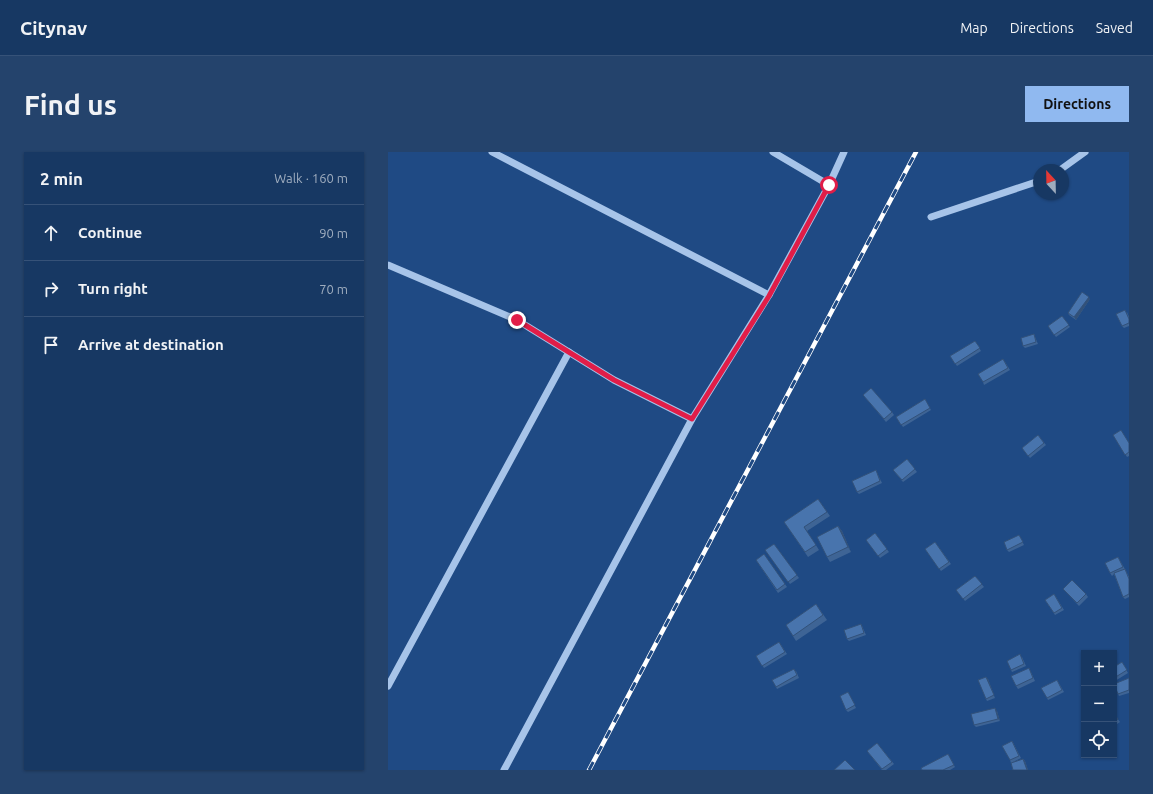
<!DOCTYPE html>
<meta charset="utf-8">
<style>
body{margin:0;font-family:Ubuntu,sans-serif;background:#24436c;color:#f1f3f6}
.controls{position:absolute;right:12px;bottom:12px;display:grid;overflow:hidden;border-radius:0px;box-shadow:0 1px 3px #0004}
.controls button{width:36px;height:36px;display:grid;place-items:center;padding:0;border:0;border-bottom:1px solid #365278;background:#173863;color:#f1f3f6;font:20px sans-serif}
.compass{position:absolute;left:645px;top:12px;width:36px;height:36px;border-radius:50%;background:#173863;box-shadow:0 1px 3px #0004;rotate:338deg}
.stop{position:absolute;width:12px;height:12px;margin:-9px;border:3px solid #e11d48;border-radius:50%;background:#fff}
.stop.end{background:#e11d48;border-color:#fff;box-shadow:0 1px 4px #0008}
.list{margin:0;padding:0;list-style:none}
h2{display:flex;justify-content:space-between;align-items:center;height:52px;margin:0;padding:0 16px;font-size:17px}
h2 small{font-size:13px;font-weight:400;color:#9eacbe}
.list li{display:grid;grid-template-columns:26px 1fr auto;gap:12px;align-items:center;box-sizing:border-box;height:56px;padding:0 16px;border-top:1px solid #365278}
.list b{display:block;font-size:15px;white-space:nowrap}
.list em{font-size:13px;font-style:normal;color:#9eacbe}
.icon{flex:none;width:22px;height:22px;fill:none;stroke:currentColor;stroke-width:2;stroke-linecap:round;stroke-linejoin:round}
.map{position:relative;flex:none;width:741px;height:618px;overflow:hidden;border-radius:0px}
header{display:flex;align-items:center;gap:24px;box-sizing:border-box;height:56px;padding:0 20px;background:#173863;border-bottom:1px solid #365278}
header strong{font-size:19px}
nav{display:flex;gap:22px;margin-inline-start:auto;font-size:14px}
.intro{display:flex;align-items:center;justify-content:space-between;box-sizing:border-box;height:96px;padding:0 24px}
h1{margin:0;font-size:28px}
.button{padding:10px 18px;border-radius:0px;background:#90b9f0;color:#111;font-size:14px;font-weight:700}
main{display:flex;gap:24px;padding:0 24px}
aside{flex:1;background:#173863;border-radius:0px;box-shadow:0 1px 3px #0004}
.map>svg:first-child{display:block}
</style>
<header>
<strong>Citynav</strong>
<nav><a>Map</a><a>Directions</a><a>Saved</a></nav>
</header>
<div class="intro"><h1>Find us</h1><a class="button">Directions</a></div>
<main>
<aside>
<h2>2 min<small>Walk · 160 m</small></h2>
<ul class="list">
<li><svg class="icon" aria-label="ahead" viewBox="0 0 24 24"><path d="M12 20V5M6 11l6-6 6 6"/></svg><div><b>Continue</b></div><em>90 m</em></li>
<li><svg class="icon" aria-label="right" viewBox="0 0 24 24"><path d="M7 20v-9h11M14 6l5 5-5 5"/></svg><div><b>Turn right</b></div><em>70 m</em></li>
<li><svg class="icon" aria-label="arrive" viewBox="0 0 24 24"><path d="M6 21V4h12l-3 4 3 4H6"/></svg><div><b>Arrive at destination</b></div></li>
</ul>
</aside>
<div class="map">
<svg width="741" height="618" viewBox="0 0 741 618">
<rect width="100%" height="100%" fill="#1f4a84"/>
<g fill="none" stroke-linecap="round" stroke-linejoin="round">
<!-- minor -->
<g stroke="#a7c4e9" stroke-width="7">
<path d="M104,0L381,143"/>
<path d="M385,0L441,33"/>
<path d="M672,18L697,0"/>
<path d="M543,65L651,29"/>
<path d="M0,113L129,168L226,228L304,267"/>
<path d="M0,534L181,200"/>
<path d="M116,618L304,267L381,143L441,33L456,0"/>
</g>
<defs>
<path id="rail" d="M201,618L528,0"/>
</defs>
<!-- rail casing -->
<use href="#rail" stroke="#fff" stroke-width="4.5"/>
<!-- rail -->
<use href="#rail" stroke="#1f4a84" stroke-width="3" stroke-dasharray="9" stroke-linecap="butt"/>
</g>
<!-- wall -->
<g fill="#3e6495">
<path d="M702,147L688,168L681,163L680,161Z"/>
<path d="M739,160L741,165V174L736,176L734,174Z"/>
<path d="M674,164L682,175L668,185L660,174Z"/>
<path d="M646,182L647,185L650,192L637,196L635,194Z"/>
<path d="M587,189L593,199L569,214L562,204Z"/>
<path d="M617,210L622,218L596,233L595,230Z"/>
<path d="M475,243L504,260L506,263L498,270Z"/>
<path d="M537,247L543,258L515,275L508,265Z"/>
<path d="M650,283L658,293L642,306L634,296Z"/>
<path d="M725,283L741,291V304L739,305Z"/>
<path d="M519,307L529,320L515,330L505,318Z"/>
<path d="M489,321L494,331L471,342L469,340Z"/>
<path d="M430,347L442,364L419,379L431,398L420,405L396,370Z"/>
<path d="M450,374L454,379L463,400L442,410L439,405Z"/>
<path d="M487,381L501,400L492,406L478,388Z"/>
<path d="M631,383L636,393L621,400L619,398Z"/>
<path d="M547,390L563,412L553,419L537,397Z"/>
<path d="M386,392L411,426L402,432L377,398Z"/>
<path d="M376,402L399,435L390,441L368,408Z"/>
<path d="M730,405L738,419L741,425V445L737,447L735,445L726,422L724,424L722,421Z"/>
<path d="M587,424L596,435L577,449L568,438Z"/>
<path d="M675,437L698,442L700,445L691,454Z"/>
<path d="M666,442L676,458L667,463L657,448Z"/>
<path d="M428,452L439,468L408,489L398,473Z"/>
<path d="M474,474L478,483L461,489L459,487Z"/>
<path d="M391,490L399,502L376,516L368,504Z"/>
<path d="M634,505L638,514L624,520L623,518Z"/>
<path d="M734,510L740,521L727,529L726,527V515Z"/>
<path d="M641,516L647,529L630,537L628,534Z"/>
<path d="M408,519L411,526L389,537L388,535Z"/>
<path d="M741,526V541L731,544L730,542Z"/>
<path d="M600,527L607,546L599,549L598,547Z"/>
<path d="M669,528L676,540L660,548L659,546Z"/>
<path d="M460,540L468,556L460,560L458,558Z"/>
<path d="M609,559L612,569L588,575L586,573Z"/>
<path d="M726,562L732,570L726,574Z"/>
<path d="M624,589L633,606L625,610L635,607L637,609L640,618H625L623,611L622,608Z"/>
<path d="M489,591L506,612L498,618H494L479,599Z"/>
<path d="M560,602L567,615L562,618H534Z"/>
</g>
<!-- shaded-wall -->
<g fill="#325179">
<path d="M701,145L702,147L688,168L686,165Z"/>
<path d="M450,374L454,379L463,400L460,395Z"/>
<path d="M598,525L600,527L607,546L606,543Z"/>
<path d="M607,556L609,559L612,569L610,567Z"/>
<path d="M635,607L637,609L640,618H639Z"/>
</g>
<!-- building -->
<g fill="#4874ad" stroke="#325179">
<path d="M694,140L701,145L686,165L680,161Z"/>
<path d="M737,158L741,167V171L734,174L728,162Z"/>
<path d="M674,164L681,173L666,183L660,174Z"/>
<path d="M646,182L648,190L635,194L633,186Z"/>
<path d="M587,189L592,196L567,212L562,204Z"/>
<path d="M615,207L620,216L595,230L590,222Z"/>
<path d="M483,236L504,260L496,267L475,243Z"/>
<path d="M537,247L542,256L513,273L508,265Z"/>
<path d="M733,278L741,291V300L737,303L725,283Z"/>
<path d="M650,283L656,291L640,304L634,296Z"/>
<path d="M519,307L527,317L514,328L505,318Z"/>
<path d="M488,318L492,329L469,340L464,329Z"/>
<path d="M430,347L439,360L416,375L428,393L417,400L396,370Z"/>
<path d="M450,374L460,395L439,405L429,385Z"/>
<path d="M487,381L499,397L490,404L478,388Z"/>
<path d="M631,383L635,390L619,398L616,390Z"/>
<path d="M547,390L561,410L551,417L537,397Z"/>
<path d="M386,392L409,423L400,430L377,398Z"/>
<path d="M376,402L397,432L389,438L368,408Z"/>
<path d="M730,405L735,415L722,421L717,411Z"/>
<path d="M737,417L741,427V442L735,445L726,421Z"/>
<path d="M587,424L594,432L575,447L568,438Z"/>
<path d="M684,428L698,442L689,451L675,437Z"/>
<path d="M666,442L674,456L666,461L657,448Z"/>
<path d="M428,452L435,463L405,484L398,473Z"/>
<path d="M473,472L476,481L459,487L456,478Z"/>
<path d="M391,490L397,500L374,514L368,504Z"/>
<path d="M632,502L636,512L623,518L619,509Z"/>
<path d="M734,510L739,518L726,526V515Z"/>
<path d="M641,516L645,526L628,534L623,524Z"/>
<path d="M406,517L409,523L388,535L384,528Z"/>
<path d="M598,525L606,543L598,547L590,528Z"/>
<path d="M741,526V538L730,542L726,532Z"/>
<path d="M669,528L674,538L659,546L653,536Z"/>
<path d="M460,540L467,553L458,558L452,544Z"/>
<path d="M607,556L610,567L586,573L583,562Z"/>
<path d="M726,562L730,567L726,570Z"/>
<path d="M624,589L631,604L622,608L614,594Z"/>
<path d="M489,591L504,610L494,617L479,599Z"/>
<path d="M560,602L566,613L555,618H534L533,616Z"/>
<path d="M635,607L639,618H625L623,611Z"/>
<path d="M457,608L467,618H446Z"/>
</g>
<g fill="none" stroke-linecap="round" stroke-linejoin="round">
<!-- route -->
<path stroke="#e11d48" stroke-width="5" d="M129,168L226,228L304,267L381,144L441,33"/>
</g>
</svg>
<div class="controls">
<button>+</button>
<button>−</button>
<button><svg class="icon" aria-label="locate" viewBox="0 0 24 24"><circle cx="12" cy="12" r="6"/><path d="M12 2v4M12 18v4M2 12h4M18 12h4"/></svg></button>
</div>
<svg class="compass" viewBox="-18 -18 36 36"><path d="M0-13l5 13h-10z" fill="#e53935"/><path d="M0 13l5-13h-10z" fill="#9eacbe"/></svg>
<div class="stop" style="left:441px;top:33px"></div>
<div class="stop end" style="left:129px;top:168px"></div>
</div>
</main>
